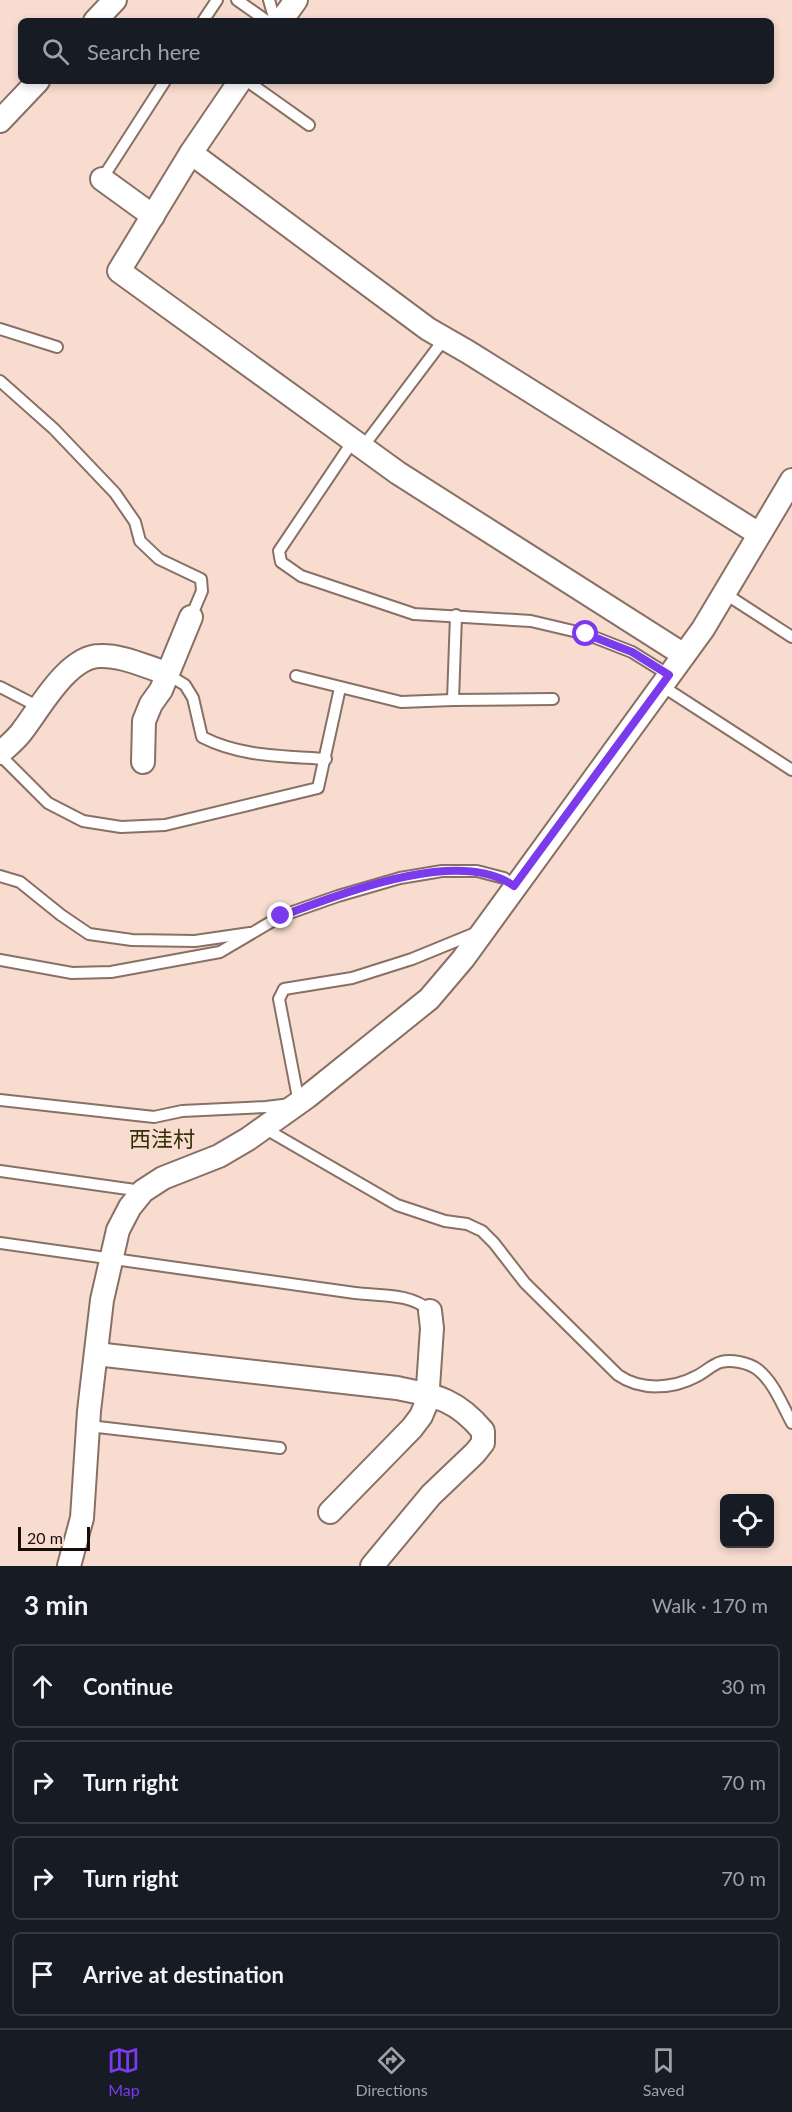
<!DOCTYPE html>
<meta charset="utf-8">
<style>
body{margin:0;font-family:Lato,"Noto Sans SC",sans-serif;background:#20242c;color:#f1f3f6}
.controls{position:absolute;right:18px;bottom:18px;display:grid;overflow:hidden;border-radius:9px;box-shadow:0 3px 9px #0003}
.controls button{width:54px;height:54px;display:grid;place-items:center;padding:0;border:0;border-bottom:2px solid #363941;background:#171b24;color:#f1f3f6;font:30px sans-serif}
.scale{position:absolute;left:18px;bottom:15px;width:72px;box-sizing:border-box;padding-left:6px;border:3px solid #170e0a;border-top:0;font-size:16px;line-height:21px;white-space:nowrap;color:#170e0a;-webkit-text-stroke:4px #f8dcd0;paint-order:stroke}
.stop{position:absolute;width:18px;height:18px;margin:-14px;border:4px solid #7c3aed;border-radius:50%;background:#fff}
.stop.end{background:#7c3aed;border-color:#fff;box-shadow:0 2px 6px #0008}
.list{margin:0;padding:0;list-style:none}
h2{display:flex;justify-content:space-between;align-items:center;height:78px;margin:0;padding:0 24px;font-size:26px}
h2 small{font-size:20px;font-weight:400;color:#9ea1a6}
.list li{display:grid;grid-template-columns:39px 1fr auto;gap:18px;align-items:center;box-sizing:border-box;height:84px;margin:0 12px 12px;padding:0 12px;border:2px solid #363941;border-radius:9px}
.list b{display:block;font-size:22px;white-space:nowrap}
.list em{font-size:20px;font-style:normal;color:#9ea1a6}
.icon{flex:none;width:33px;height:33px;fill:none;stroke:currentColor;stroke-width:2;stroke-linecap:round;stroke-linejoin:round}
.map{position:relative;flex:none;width:792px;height:1566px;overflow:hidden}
.search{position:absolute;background:#171b24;box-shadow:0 3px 9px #0003;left:18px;right:18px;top:18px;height:66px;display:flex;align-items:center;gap:15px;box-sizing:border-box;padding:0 21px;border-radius:9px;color:#9ea1a6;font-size:22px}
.sheet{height:462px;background:#171b24}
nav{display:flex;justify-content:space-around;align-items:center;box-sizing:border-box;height:84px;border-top:2px solid #363941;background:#171b24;font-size:16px;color:#9ea1a6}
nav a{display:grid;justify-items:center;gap:3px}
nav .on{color:#7c3aed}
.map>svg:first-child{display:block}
</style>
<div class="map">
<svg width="792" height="1566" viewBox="0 0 792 1566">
<rect width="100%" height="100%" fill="#f8dcd0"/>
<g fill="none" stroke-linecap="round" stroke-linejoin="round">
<defs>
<g id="service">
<path d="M237,0L267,21"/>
<path d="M269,0L275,21"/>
<path d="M203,21L217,0"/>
<path d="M247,81L309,125"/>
<path d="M102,179L165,81"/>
<path d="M0,329L57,347"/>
<path d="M0,381L54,429L115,493L135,522L140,541L159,559L201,579L202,591L191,617"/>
<path d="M353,441L279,551L281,562L301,576L414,614L531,621L586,634L632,652L669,675"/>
<path d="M362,448L445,338"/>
<path d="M724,593L792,637"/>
<path d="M456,615L453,700L553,699"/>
<path d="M167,674L185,685L193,698L202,737C241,757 283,756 326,759"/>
<path d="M296,676L401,702L453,700"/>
<path d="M662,686L792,770"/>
<path d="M0,687L39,707"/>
<path d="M0,755L48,803L83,821L121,827L165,825L318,788L340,688"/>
<path d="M0,876L20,882L61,915L89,934L132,940L195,941L250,933"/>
<path d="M0,960L72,973L111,972L220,952L281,916L338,896L400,878L442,871H477L504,878L514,886"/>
<path d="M0,1100L154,1117L182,1111L266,1107L299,1103L279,999L284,989L352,978L412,959L478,932"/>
<path d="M264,1128L397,1205L445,1221L467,1224L482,1231L494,1243L525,1283L618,1375C641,1391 673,1389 697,1376C705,1372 713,1364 721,1362C731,1359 749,1363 757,1369C774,1382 782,1405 792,1423"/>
<path d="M0,1171L142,1191"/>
<path d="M0,1243L355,1293C380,1296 411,1293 430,1311"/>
<path d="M89,1426L280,1448"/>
</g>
<g id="minor">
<path d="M95,21L115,0"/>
<path d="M281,21L296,0"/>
<path d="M240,81L191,153L119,271L398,473L684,655"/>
<path d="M0,121L38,81"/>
<path d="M191,153L428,329L468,352L759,534"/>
<path d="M102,179L153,216"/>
<path d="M0,753C8,746 17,739 23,730C40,708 68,656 100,656C122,655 146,667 167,673"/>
<path d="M143,762L144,721L151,704L161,690L191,617"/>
<path d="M96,1354L397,1388C437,1396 456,1399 483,1431V1443L475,1453L431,1495L372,1566"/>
<path d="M330,1512L412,1428L421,1416L427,1402L432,1328L430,1311"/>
<path d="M69,1566L82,1518L89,1411L102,1300L118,1230L130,1207L143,1191L163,1178L219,1156L248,1139L307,1097L429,999L463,959L703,629L792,480"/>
</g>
</defs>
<!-- service casing -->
<use href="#service" stroke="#897065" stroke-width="14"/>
<!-- minor casing -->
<use href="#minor" stroke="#897065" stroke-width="26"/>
<!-- service -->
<use href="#service" stroke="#fff" stroke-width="10"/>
<!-- minor -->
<use href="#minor" stroke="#fff" stroke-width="22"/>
</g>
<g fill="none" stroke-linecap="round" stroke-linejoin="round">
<!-- route -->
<path stroke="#7c3aed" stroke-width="8" d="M281,916C339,895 458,846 514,886L669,675L632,652L586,634"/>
</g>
<g text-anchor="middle" stroke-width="6" stroke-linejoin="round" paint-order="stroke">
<!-- quarter labels -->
<g font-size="22" fill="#343004" stroke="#f8dcd0">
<text x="162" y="1147">西洼村</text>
</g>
</g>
</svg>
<div class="controls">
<button><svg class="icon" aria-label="locate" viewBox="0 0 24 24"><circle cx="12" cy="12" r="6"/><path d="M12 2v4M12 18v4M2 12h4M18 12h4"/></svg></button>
</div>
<div class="scale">20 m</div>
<div class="stop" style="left:586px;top:634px"></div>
<div class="stop end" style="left:281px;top:916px"></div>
<div class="search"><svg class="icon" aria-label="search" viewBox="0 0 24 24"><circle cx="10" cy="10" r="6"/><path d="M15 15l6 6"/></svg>Search here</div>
</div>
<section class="sheet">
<h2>3 min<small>Walk · 170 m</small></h2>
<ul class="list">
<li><svg class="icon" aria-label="ahead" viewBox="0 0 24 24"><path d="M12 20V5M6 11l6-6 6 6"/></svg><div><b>Continue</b></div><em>30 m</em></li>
<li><svg class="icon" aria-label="right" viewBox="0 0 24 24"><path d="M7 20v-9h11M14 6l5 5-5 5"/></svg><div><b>Turn right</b></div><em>70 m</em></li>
<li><svg class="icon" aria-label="right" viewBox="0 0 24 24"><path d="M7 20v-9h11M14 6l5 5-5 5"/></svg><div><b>Turn right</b></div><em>70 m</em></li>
<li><svg class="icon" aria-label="arrive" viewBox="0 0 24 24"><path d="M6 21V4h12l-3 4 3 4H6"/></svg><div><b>Arrive at destination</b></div></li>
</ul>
</section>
<nav>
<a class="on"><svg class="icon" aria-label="map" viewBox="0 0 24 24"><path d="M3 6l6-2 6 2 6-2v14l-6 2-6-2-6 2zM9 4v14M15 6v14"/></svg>Map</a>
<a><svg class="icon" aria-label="directions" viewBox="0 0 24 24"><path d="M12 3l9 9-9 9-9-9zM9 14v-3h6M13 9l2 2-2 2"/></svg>Directions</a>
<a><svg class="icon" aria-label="saved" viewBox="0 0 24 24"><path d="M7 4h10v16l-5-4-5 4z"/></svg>Saved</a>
</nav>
